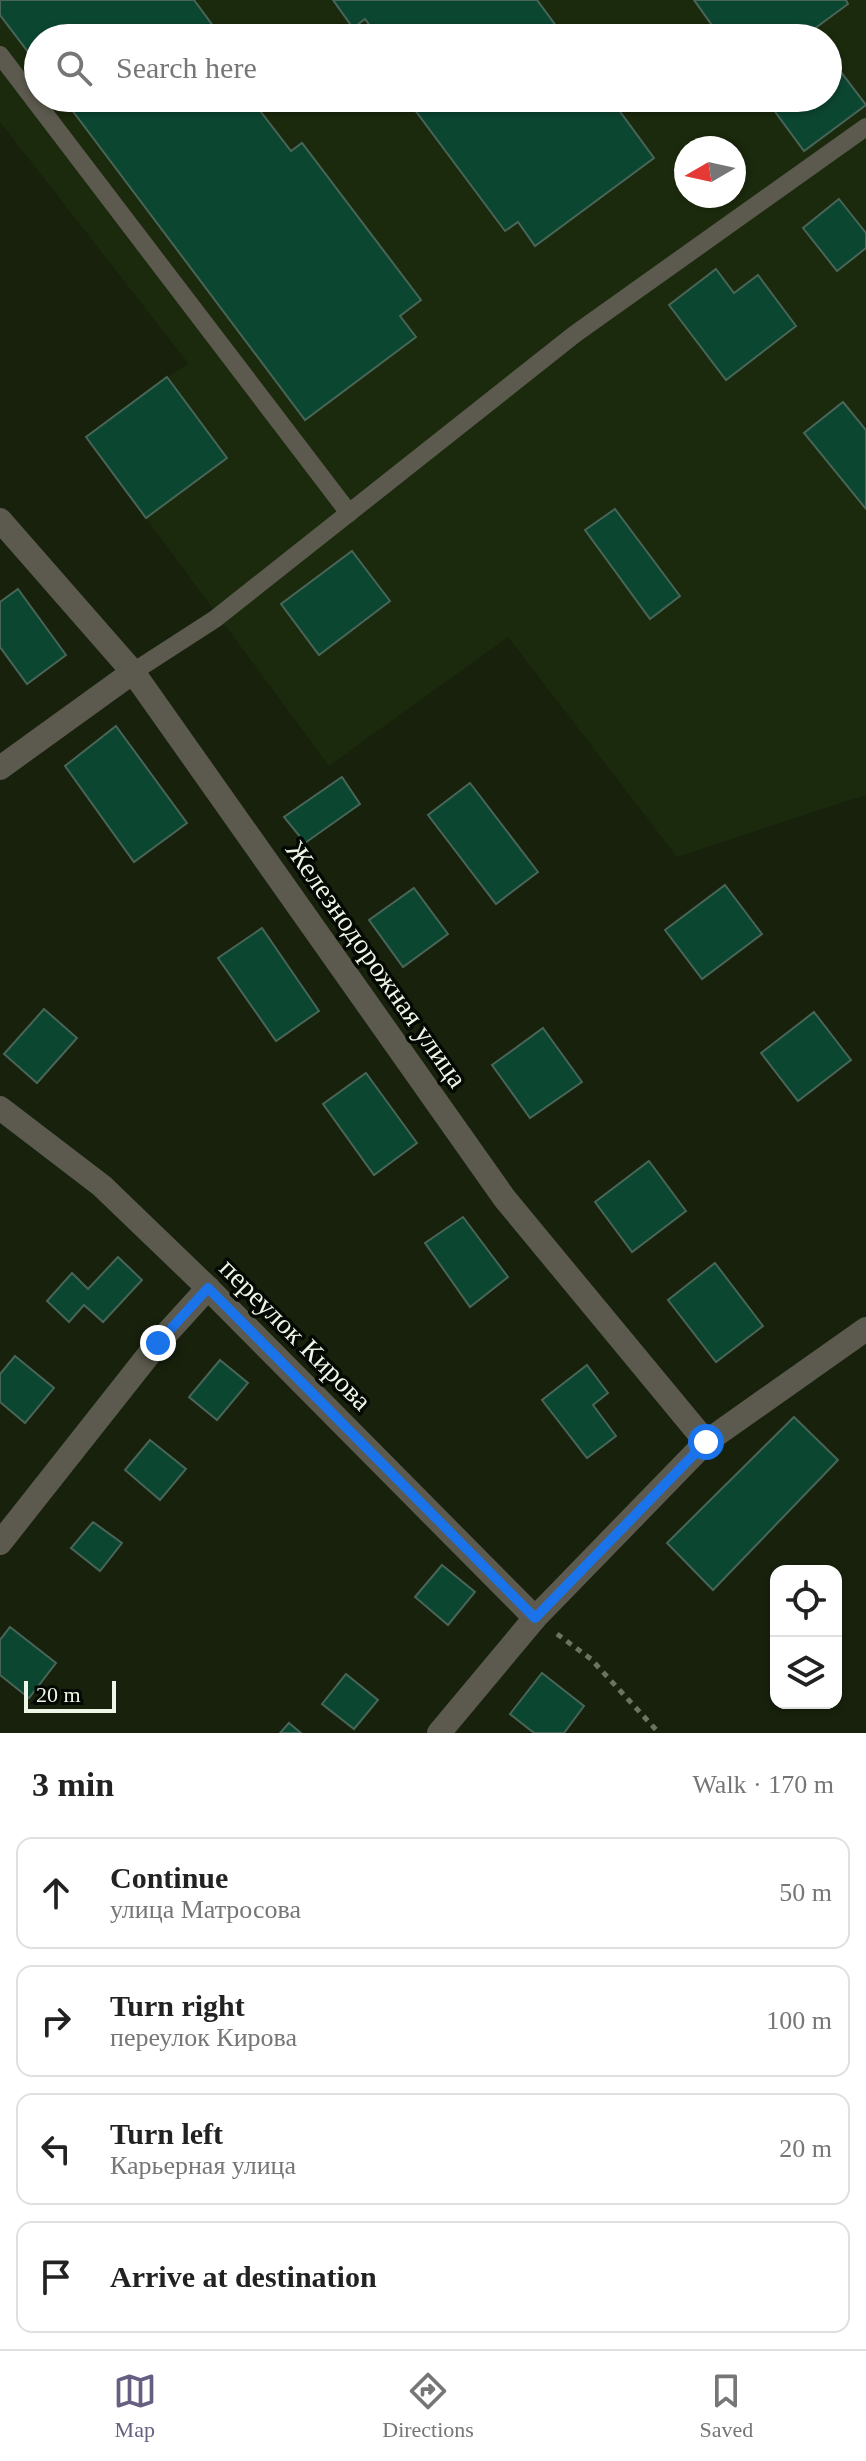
<!DOCTYPE html>
<meta charset="utf-8">
<style>
body{margin:0;font-family:"Times New Roman",serif;background:#f2f2f2;color:#222}
.controls{position:absolute;right:24px;bottom:24px;display:grid;overflow:hidden;border-radius:16px;box-shadow:0 2px 6px #0004}
.controls button{width:72px;height:72px;display:grid;place-items:center;padding:0;border:0;border-bottom:2px solid #e0e0e0;background:#fff;color:#222;font:40px sans-serif}
.compass{position:absolute;left:674px;top:136px;width:72px;height:72px;border-radius:50%;background:#fff;box-shadow:0 2px 6px #0004;rotate:261deg}
.scale{position:absolute;left:24px;bottom:20px;width:92px;box-sizing:border-box;padding-left:8px;border:4px solid #eef6e7;border-top:0;font-size:22px;line-height:28px;white-space:nowrap;color:#eef6e7;-webkit-text-stroke:6px #050903;paint-order:stroke}
.stop{position:absolute;width:24px;height:24px;margin:-18px;border:6px solid #1a73e8;border-radius:50%;background:#fff}
.stop.end{background:#1a73e8;border-color:#fff;box-shadow:0 2px 8px #0008}
.list{margin:0;padding:0;list-style:none}
h2{display:flex;justify-content:space-between;align-items:center;height:104px;margin:0;padding:0 32px;font-size:34px}
h2 small{font-size:26px;font-weight:400;color:#767676}
.list li{display:grid;grid-template-columns:52px 1fr auto;gap:24px;align-items:center;box-sizing:border-box;height:112px;margin:0 16px 16px;padding:0 16px;border:2px solid #e0e0e0;border-radius:16px}
.list b{display:block;font-size:30px;white-space:nowrap}
.list p{margin:0;font-size:26px;white-space:nowrap;color:#767676}
.list em{font-size:26px;font-style:normal;color:#767676}
.icon{flex:none;width:44px;height:44px;fill:none;stroke:currentColor;stroke-width:2;stroke-linecap:round;stroke-linejoin:round}
.map{position:relative;flex:none;width:866px;height:1733px;overflow:hidden}
.search{position:absolute;background:#fff;box-shadow:0 2px 6px #0004;left:24px;right:24px;top:24px;height:88px;display:flex;align-items:center;gap:20px;box-sizing:border-box;padding:0 28px;border-radius:44px;color:#767676;font-size:30px}
.sheet{height:616px;background:#fff}
nav{display:flex;justify-content:space-around;align-items:center;box-sizing:border-box;height:112px;border-top:2px solid #e0e0e0;background:#fff;font-size:22px;color:#767676}
nav a{display:grid;justify-items:center;gap:4px}
nav .on{color:#675f81}
.map>svg:first-child{display:block}
</style>
<div class="map">
<svg width="866" height="1733" viewBox="0 0 866 1733">
<rect width="100%" height="100%" fill="#17210c"/>
<!-- built -->
<path fill="#1b290c" fill-rule="evenodd" d="M0,0H866V795L677,857L508,637L329,766L86,437L188,363L0,122ZM38,38H828V98H38ZM686,148H734V196H686Z"/>
<!-- building -->
<g fill="#0b4631" stroke="#486557" stroke-width="2">
<path d="M0,0H194L222,38H38V65L0,15Z"/>
<path d="M333,0H537L565,38H379L365,19L353,28Z"/>
<path d="M694,0H846L848,4L810,32L815,38H721Z"/>
<path d="M828,55L866,105L804,151L765,98H828Z"/>
<path d="M63,98H268L272,104L261,112L291,151L302,143L421,300L400,316L416,337L305,420Z"/>
<path d="M406,98H610L654,158L535,246L518,222L505,231Z"/>
<path d="M839,199L866,233V248L837,271L803,228Z"/>
<path d="M716,269L734,293L758,275L796,326L726,380L669,305Z"/>
<path d="M167,377L227,458L146,518L86,437Z"/>
<path d="M843,402L866,430V509L804,433Z"/>
<path d="M615,509L680,596L650,619L585,530Z"/>
<path d="M352,551L390,601L319,655L281,604Z"/>
<path d="M18,589L66,655L27,684L0,647V602Z"/>
<path d="M116,726L187,823L134,862L65,766Z"/>
<path d="M342,777L360,804L305,843L284,817Z"/>
<path d="M470,783L538,872L496,904L428,815Z"/>
<path d="M725,885L762,934L702,979L665,930Z"/>
<path d="M414,888L448,934L403,967L369,920Z"/>
<path d="M262,928L319,1011L276,1041L218,958Z"/>
<path d="M44,1009L77,1038L37,1083L4,1054Z"/>
<path d="M814,1012L851,1060L798,1101L761,1053Z"/>
<path d="M543,1028L582,1082L530,1118L492,1065Z"/>
<path d="M366,1073L417,1143L374,1175L323,1104Z"/>
<path d="M649,1161L686,1211L632,1252L595,1202Z"/>
<path d="M463,1217L508,1277L470,1307L425,1243Z"/>
<path d="M118,1257L142,1280L103,1322L84,1305L69,1322L47,1301L72,1273L88,1289Z"/>
<path d="M715,1263L763,1326L716,1362L668,1300Z"/>
<path d="M15,1356L54,1388L25,1423L0,1402V1374Z"/>
<path d="M220,1360L248,1383L217,1420L189,1397Z"/>
<path d="M587,1365L608,1393L593,1405L616,1436L587,1458L542,1400Z"/>
<path d="M794,1417L838,1460L713,1590L667,1543Z"/>
<path d="M150,1440L186,1469L160,1500L125,1470Z"/>
<path d="M93,1522L122,1543L100,1571L71,1548Z"/>
<path d="M442,1565L475,1592L448,1625L415,1597Z"/>
<path d="M10,1627L56,1663L29,1698L0,1675V1640Z"/>
<path d="M542,1673L584,1706L564,1733H534L510,1714Z"/>
<path d="M346,1674L378,1700L354,1729L322,1704Z"/>
<path d="M289,1723L301,1733H280Z"/>
</g>
<g fill="none" stroke-linecap="round" stroke-linejoin="round">
<!-- path -->
<path stroke="#6b7461" stroke-width="5" stroke-dasharray="6 6" stroke-linecap="butt" d="M557,1634L591,1659L659,1733"/>
<!-- lane -->
<g stroke="#5c5a4e" stroke-width="18">
<path d="M0,55L349,513"/>
<path d="M133,672L215,619L575,334L866,127"/>
</g>
<!-- street -->
<g stroke="#5c5a4e" stroke-width="24">
<path d="M0,520L133,672L505,1199L706,1442"/>
<path d="M0,768L133,672"/>
<path d="M0,1108L102,1186L208,1288L535,1618"/>
<path d="M0,1543L158,1343L208,1288"/>
<path d="M439,1733L535,1618L706,1442L866,1329"/>
</g>
</g>
<g fill="none" stroke-linecap="round" stroke-linejoin="round">
<!-- route -->
<path stroke="#1a73e8" stroke-width="10" d="M158,1343L208,1288L535,1618L706,1442"/>
</g>
<g text-anchor="middle" stroke-width="7" stroke-linejoin="round" paint-order="stroke">
<!-- street labels -->
<g font-size="28" fill="#eef6e7" stroke="#050903">
<text transform="translate(377 964) rotate(55)" y="10">Железнодорожная улица</text>
<text transform="translate(296 1334) rotate(45)" y="10">переулок Кирова</text>
</g>
</g>
</svg>
<div class="controls">
<button><svg class="icon" aria-label="locate" viewBox="0 0 24 24"><circle cx="12" cy="12" r="6"/><path d="M12 2v4M12 18v4M2 12h4M18 12h4"/></svg></button>
<button><svg class="icon" aria-label="layers" viewBox="0 0 24 24"><path d="M12 4l9 5-9 5-9-5zM3 14l9 5 9-5"/></svg></button>
</div>
<svg class="compass" viewBox="-18 -18 36 36"><path d="M0-13l5 13h-10z" fill="#e53935"/><path d="M0 13l5-13h-10z" fill="#767676"/></svg>
<div class="scale">20 m</div>
<div class="stop" style="left:706px;top:1442px"></div>
<div class="stop end" style="left:158px;top:1343px"></div>
<div class="search"><svg class="icon" aria-label="search" viewBox="0 0 24 24"><circle cx="10" cy="10" r="6"/><path d="M15 15l6 6"/></svg>Search here</div>
</div>
<section class="sheet">
<h2>3 min<small>Walk · 170 m</small></h2>
<ul class="list">
<li><svg class="icon" aria-label="ahead" viewBox="0 0 24 24"><path d="M12 20V5M6 11l6-6 6 6"/></svg><div><b>Continue</b><p>улица Матросова</p></div><em>50 m</em></li>
<li><svg class="icon" aria-label="right" viewBox="0 0 24 24"><path d="M7 20v-9h11M14 6l5 5-5 5"/></svg><div><b>Turn right</b><p>переулок Кирова</p></div><em>100 m</em></li>
<li><svg class="icon" aria-label="left" viewBox="0 0 24 24"><path d="M17 20v-9H6M10 6l-5 5 5 5"/></svg><div><b>Turn left</b><p>Карьерная улица</p></div><em>20 m</em></li>
<li><svg class="icon" aria-label="arrive" viewBox="0 0 24 24"><path d="M6 21V4h12l-3 4 3 4H6"/></svg><div><b>Arrive at destination</b></div></li>
</ul>
</section>
<nav>
<a class="on"><svg class="icon" aria-label="map" viewBox="0 0 24 24"><path d="M3 6l6-2 6 2 6-2v14l-6 2-6-2-6 2zM9 4v14M15 6v14"/></svg>Map</a>
<a><svg class="icon" aria-label="directions" viewBox="0 0 24 24"><path d="M12 3l9 9-9 9-9-9zM9 14v-3h6M13 9l2 2-2 2"/></svg>Directions</a>
<a><svg class="icon" aria-label="saved" viewBox="0 0 24 24"><path d="M7 4h10v16l-5-4-5 4z"/></svg>Saved</a>
</nav>
